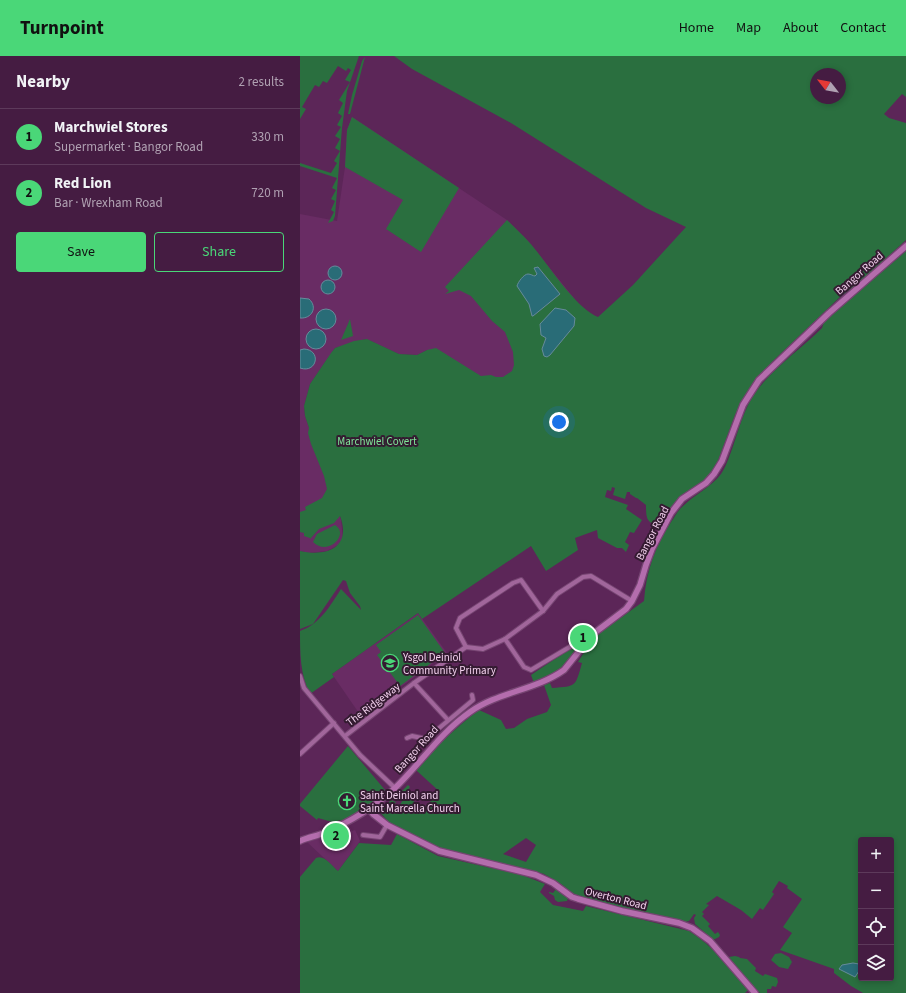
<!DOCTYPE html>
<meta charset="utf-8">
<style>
body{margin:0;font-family:"Source Sans 3",sans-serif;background:#4c2549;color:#f1f3f6}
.controls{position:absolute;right:12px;bottom:12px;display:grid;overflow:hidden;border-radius:4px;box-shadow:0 2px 6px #0003}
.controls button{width:36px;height:36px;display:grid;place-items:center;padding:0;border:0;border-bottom:1px solid #5d3a5b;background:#451c42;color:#f1f3f6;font:20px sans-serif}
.compass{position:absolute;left:510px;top:12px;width:36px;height:36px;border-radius:50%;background:#451c42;box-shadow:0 2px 6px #0003;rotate:301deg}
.you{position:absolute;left:259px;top:366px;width:14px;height:14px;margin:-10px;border:3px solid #fff;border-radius:50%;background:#1a73e8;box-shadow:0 0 0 6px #1a73e833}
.badge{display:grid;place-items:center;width:26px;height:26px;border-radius:50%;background:#4ad778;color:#111;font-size:13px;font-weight:700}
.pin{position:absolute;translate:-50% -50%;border:2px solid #fff;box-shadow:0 1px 4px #0006}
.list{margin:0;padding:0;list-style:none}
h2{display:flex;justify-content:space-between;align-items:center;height:52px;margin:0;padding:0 16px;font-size:17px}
h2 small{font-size:13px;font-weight:400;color:#b0a1b2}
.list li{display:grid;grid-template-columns:26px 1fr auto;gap:12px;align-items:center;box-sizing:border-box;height:56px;padding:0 16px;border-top:1px solid #5d3a5b}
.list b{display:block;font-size:15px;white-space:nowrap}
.list p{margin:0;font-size:13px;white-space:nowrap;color:#b0a1b2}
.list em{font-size:13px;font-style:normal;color:#b0a1b2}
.actions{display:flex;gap:8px;padding:12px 16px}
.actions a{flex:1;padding:9px 0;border:1px solid #4ad778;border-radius:4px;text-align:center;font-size:14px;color:#4ad778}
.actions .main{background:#4ad778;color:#111}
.icon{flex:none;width:22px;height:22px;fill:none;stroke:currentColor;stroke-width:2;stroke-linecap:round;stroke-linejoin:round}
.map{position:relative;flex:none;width:606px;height:937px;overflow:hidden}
header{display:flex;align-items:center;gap:24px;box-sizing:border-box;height:56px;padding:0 20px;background:#4ad778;color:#111}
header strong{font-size:19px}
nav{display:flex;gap:22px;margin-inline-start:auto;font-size:14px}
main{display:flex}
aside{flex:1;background:#451c42}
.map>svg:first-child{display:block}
</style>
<header>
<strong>Turnpoint</strong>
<nav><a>Home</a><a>Map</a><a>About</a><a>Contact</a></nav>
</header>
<main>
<aside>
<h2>Nearby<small>2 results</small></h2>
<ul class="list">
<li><span class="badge">1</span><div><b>Marchwiel Stores</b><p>Supermarket · Bangor Road</p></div><em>330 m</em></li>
<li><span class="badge">2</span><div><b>Red Lion</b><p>Bar · Wrexham Road</p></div><em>720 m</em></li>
</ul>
<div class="actions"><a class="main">Save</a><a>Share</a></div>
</aside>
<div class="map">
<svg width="606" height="937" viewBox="0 0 606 937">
<rect width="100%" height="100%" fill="#5c2658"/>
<!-- built -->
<g fill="#692c64">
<path d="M52,61L207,164L228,185L298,272L205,334L127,294L117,299L99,298L66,283L35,292L10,328L4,350L5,360L41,464L43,483L40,488L27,495L9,497L0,495V158L37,165L45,111L47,74Z"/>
<path d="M118,557L147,597L61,660L32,618Z"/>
<path d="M48,768L52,775L55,774L60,785L38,815L7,786L24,781Z"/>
</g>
<!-- green -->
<g fill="#2a6f3f" fill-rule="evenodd">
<path d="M0,0H59L47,35L42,72L35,160L33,165L28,167L34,156L31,154L35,145L31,143L36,134L32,132L37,122L0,110V107L31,117L37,107L34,105L40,95L35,92L40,83L35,80L41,71L37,69L42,60L38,57L43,47L39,44L50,26L45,24L51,14L48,12L46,15L38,10L27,27L23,25L19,31L15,29L2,51L6,53L0,63Z"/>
<path d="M94,0H606V41L602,38L584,58L589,62L606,67V184L561,225L541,240L473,305L450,331L435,359L416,410L407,422L381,442L362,469C347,468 346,464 346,449L337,442H336L330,438V436H327L325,443L313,439L315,432L312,431L311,435L307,434L305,441L328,449L326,453L342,464L334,477L330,476L325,486L329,489L326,496L322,492H317L298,482L297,474L275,482L278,494L246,515L231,490L122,563L118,557L32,618L34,621L10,638C0,619 0,596 0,575C20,568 30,550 41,533L61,554L60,550L50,537L46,525L43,524L13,568L0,573V495C26,501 52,492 40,460L34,467L19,473L10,483V482L4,480V477L0,476V456L6,454L5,451L22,442L27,433L24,420L11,388L8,377L9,372L5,360L4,350L10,328L31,297L35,292L54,285L67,283L99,298L117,299L127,294L136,292L181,320L191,319L196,321H203L212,315L214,309L213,296L205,276L192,265L171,240L159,234L145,238L149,235L145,231L207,164C214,171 222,178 229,186C247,206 274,251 298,261L333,229L386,171L346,152L211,67L112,13ZM516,18H540V42H516ZM236,211H238L260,238L233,260H232L229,248L225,241L231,220H235L237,218ZM274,270L261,285L244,288L246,282Z"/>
<path d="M65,1L50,58H48L52,39L62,5Z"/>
<path d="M52,61L159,132L121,196L86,173L103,144L45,111L47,74Z"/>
<path d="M606,195V937H563L551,930L534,917V913L480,894L492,877L483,871L502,843L487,832L488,830L479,825L472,836L474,838L463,854L460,852L452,863L441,854L417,840L406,848L409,849L402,856L404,858L402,860L410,868L408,870L415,878L418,876L420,879L419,881L413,884L395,868L394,862L396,859L394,858L389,865L385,866L284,843L278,841L261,828L244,818L231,814L222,813L188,804L146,795L133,790L91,769L79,755L91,744L96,746L93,750L98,752L104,742L100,739V737L108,729L110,731L106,737L122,754L140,736L117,715V712C136,691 156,671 179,654L201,664L206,673L214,672L227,663L247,656L251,649L244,629L250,627L252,632C277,630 275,631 282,607L278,606L291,585L301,576L344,545C346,515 355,491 371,466C375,461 377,455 382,451C394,439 411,431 421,418C426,411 428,403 431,396C437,379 441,363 449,347C465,317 498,296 522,272L524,266ZM226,782L236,789L226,806L203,798ZM561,784H591V922H561Z"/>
<path d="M50,263L53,280L41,284Z"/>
<path d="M35,469C50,478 28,501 13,486L17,478Z"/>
<path d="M118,559L145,597L100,630L77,599L81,596L76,589Z"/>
<path d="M280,586L281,588L260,615L234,627L231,619Z"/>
<path d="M48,690L85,734L71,748L43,766L39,764L36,767L18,762L17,764L0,750V748Z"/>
<path d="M97,778L138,800L222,819L245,828L240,836L253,849L283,855L286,850L389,875C413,889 430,913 448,934L445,937H0V821L16,802C24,798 32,810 38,815L59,787L91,789Z"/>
<path d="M256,833L268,842L267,845L258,846L255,844L254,840L249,837V836L253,837Z"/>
<path d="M481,897L489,901L492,906L488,913L479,911L471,904L475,898Z"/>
<path d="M435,900L439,901L440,902L447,903L456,912L455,915L463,920L465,918L477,922L478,926L476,931L472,930L471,933H467V937H460L446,923L429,901Z"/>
</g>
<!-- water -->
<g fill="#296c77" stroke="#668b9b">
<circle cx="35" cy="217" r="7"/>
<path d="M238,211L260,238L233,260H232L229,248L217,230C218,226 224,218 228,218C231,218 233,220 235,220L237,218L234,212Z"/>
<circle cx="28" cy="231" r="7"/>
<path d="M0,242L9,243C18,251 12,263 0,262Z"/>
<path d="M255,252L266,254L275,262L274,270L250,299L247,301L244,300L242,293L246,282L241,279L240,268Z"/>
<circle cx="26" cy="263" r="10"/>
<circle cx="16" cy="283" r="10"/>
<path d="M4,293C22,294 17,318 0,312V294Z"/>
<path d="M553,907L559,908V915L555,921L539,913L542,909Z"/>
</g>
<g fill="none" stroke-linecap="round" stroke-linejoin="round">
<defs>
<g id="minor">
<path d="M205,583L224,611L231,614L278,586"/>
<path d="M166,591L156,572L160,562L213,527L221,524L243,555"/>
<path d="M0,620L4,632L60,699L95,732"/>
<path d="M114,627L148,664"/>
<path d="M45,680L114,627L166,591L183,593L205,583L243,555L257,538L283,521L291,520L332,545"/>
<path d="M107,682L112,680L126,683L173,644L172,639"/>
<path d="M0,698L34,667"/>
<path d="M63,779L80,781L87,769"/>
</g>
<g id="major">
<path d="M68,752L73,758L87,769L139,795L236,819L253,827L272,841L278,843L322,855L379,867L392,872L410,885L455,937"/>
<path d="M0,785C8,781 18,780 26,776C48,767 78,749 95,732C121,707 140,677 170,656C198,636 236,634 264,614L293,578L326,553L332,545L340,529L346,509L352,493L371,457L382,443L406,427L414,418L422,405L443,349L459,324L529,257L606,190"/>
</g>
</defs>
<!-- minor casing -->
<use href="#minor" stroke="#764572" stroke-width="6"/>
<!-- major casing -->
<use href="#major" stroke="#764572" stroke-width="8"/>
<!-- minor -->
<use href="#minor" stroke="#a1669b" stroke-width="4"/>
<!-- major -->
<use href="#major" stroke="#b46dad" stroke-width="5.5"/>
</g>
<!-- icons -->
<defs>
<symbol id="school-ring" viewBox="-11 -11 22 22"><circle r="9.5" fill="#341b31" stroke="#4ad778" stroke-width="1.5"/><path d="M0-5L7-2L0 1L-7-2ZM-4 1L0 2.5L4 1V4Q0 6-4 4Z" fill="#4ad778"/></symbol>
<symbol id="church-ring" viewBox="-11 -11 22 22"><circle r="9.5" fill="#341b31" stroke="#4ad778" stroke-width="1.5"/><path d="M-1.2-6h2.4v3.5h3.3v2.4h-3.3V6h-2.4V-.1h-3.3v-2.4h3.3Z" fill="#4ad778"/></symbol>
</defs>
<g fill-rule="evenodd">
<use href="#school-ring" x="80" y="597" width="20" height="20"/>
<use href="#church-ring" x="37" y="735" width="20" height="20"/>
</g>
<g text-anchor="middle" stroke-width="4" stroke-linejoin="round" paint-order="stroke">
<!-- street labels -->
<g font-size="11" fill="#f4d2ef" stroke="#341b31">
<text transform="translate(559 217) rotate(-41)" y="4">Bangor Road</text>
<text transform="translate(352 477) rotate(-63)" y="4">Bangor Road</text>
<text transform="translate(73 648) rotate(-37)" y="4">The Ridgeway</text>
<text transform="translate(116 693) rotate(-48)" y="4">Bangor Road</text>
<text transform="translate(316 842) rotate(14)" y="4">Overton Road</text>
</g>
<!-- park labels -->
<g font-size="11" fill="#80e699" stroke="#341b31">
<text x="77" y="389">Marchwiel Covert</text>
</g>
<!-- poi labels -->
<g font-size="11" fill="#f4d2ef" stroke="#341b31" text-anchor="start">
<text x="103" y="605">Ysgol Deiniol<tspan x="103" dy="13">Community Primary</tspan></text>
<text x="60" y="743">Saint Deiniol and<tspan x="60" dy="13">Saint Marcella Church</tspan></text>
</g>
</g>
</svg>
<div class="controls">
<button>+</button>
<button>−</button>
<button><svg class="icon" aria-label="locate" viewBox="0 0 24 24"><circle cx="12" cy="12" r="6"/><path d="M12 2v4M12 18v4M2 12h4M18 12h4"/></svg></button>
<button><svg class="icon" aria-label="layers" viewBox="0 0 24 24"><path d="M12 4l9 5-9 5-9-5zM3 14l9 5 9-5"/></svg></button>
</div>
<svg class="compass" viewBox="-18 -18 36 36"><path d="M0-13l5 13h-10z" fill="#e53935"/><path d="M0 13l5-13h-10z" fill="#b0a1b2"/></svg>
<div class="you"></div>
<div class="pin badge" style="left:283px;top:582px">1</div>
<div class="pin badge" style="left:36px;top:780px">2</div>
</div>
</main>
